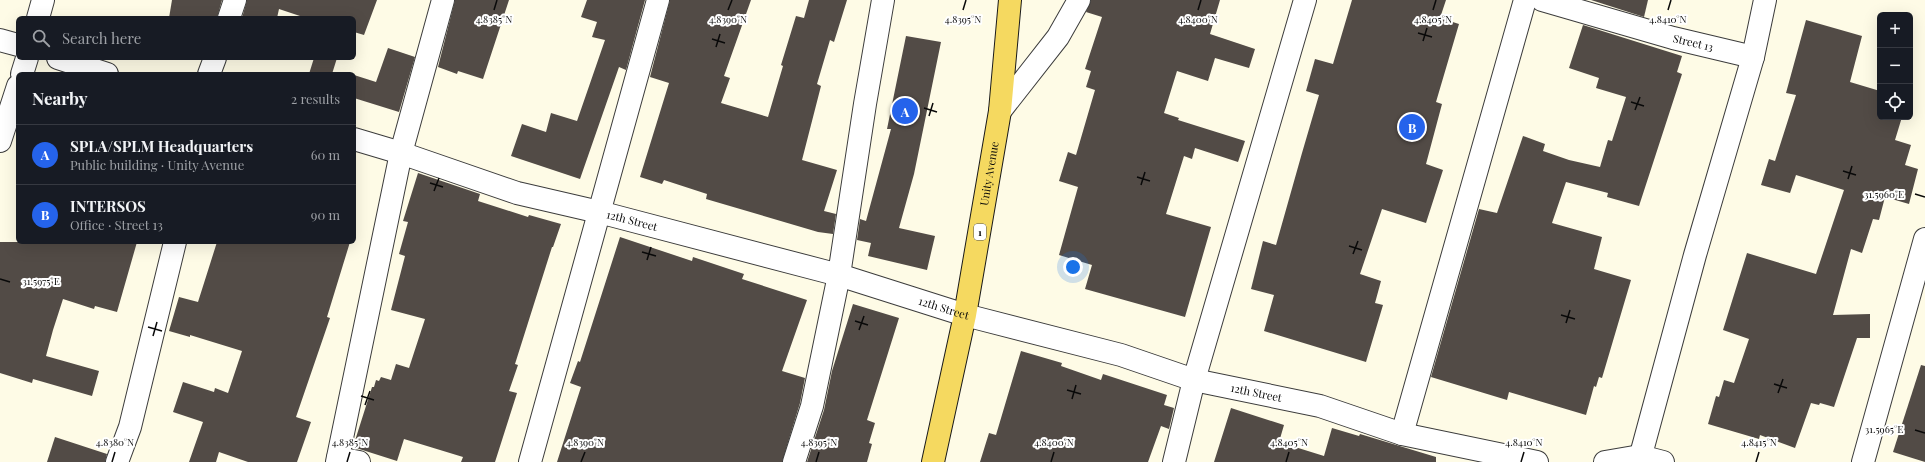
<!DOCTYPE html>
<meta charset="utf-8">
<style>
body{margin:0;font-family:"Playfair Display",serif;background:#20242c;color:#f1f3f6}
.controls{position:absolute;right:12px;top:12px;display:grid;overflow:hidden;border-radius:6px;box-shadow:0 4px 16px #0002}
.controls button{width:36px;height:36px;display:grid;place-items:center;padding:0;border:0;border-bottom:1px solid #363941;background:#171b24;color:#f1f3f6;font:20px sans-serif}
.you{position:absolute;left:1073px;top:267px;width:14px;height:14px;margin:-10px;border:3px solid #fff;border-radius:50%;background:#1a73e8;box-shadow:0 0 0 6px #1a73e833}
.badge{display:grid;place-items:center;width:26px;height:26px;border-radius:50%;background:#2563eb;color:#fff;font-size:13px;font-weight:700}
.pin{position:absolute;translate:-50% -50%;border:2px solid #fff;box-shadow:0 1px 4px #0006}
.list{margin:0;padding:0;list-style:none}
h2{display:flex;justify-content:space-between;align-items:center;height:52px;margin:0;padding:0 16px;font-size:17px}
h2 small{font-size:13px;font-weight:400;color:#9ea1a6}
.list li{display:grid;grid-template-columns:26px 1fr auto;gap:12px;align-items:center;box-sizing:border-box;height:60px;padding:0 16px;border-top:1px solid #363941}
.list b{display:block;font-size:15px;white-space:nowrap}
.list p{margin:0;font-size:13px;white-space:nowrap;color:#9ea1a6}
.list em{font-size:13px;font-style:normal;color:#9ea1a6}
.icon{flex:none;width:22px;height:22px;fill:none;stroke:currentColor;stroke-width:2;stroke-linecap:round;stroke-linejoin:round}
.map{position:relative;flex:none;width:1925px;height:462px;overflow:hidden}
.search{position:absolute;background:#171b24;box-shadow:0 4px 16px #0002;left:16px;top:16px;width:340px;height:44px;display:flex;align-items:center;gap:10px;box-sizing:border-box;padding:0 14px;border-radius:6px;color:#9ea1a6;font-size:15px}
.panel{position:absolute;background:#171b24;box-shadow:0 4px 16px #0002;left:16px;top:72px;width:340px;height:172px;border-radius:6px}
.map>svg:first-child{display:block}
</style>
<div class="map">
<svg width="1925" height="462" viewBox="0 0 1925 462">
<rect width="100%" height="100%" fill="#fefbe6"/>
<!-- building -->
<g fill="#524b46">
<path d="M172,0H222L217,18H169Z"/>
<path d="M247,0H377L364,35L354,32V18H306L279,9L277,18H242Z"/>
<path d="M455,0H509L483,79L458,71L457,74L438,67Z"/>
<path d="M587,0H645L626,70L619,67L580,179L511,156L522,124L546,132L551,113L577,121L605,40L592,37L597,22L581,17Z"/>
<path d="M670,0H751L724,76L730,78L721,103L768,117L783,66L781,65L796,16L804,18L809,0H847L834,42L830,40L817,84L821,86L802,160L837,170L824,211L836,214L833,234L818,232L706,199L707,194L664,180L662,184L640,177L669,83L650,77Z"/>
<path d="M1091,0H1220L1210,34L1255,49L1249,68L1215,58L1208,81L1177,71L1164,113L1179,118L1178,120L1245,141L1238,162L1195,148L1192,159L1184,156L1166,214L1211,227L1185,317L1085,289L1092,265L1059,255L1078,187L1059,181L1068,152L1076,155L1095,90L1086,87L1091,71L1085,69L1102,17L1086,12Z"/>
<path d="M1352,0H1446L1440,18L1459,24L1436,102L1442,104L1426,164L1443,170L1426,223L1382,209L1360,274L1381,281L1375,303L1383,305L1366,362L1264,331L1274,295L1251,289L1263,241L1276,245L1302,153L1319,95L1306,91L1315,59L1333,64Z"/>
<path d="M1591,0H1648L1644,17Z"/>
<path d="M1806,20L1862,36L1850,82L1880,91V117H1902L1895,140L1911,145L1905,165L1918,169L1909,204L1885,197L1879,220L1873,219L1862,253L1851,249L1833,315L1870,314V338H1857L1834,407L1820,403L1819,405L1811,403L1795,448L1760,435L1759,439L1708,424L1716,396L1719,397L1724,380L1734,383L1749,339L1723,330L1747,253L1816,274L1844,190L1796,175L1790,193L1761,185L1769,159L1775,161L1796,95L1786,93Z"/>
<path d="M1583,25L1682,56L1677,72L1682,74L1639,206L1607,197L1608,193L1566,182L1552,223L1602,237L1594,269L1631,280L1602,378L1599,377L1596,387L1594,386L1586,415L1509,392L1507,400L1431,377L1479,209L1497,213L1523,136L1545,144L1543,151L1569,160L1600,167L1608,140L1612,141L1626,97L1596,88L1599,78L1569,68Z"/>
<path d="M906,36L941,42L914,174L899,228L935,236L927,270L868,256L871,243L857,240L860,219L866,221L891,129H887Z"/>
<path d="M388,48L415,57L399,112L354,98V75L376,82Z"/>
<path d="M314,58H337L332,74H309Z"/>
<path d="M418,173L480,194L478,201L528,217L529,215L561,224L553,247H552L515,364L518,365L509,391L517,393L495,462H461L463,457L404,439L397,461L353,447L372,387H374L376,380L379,381L381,377L391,380L396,364L409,368L425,319L391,310L405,256L399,254L408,222L403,221Z"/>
<path d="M620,237L692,261L693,257L744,274L742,279L807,300L782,371L805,378L800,403L782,462H557L581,387L570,383L578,361L580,362Z"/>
<path d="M0,242H137L117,312L95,306L94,309L63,299L53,330L46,356L99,371L92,396L33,379L32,383L0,373Z"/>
<path d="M217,242H350L327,317L330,318L296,417L311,422L297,462H248L219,452L216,462H189L203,422L173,412L183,382L214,392L215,388L228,393L242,351L190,335V337L169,331L179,297L198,302Z"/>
<path d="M853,304L899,318L867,420L875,423L869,443L872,444L867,462H807L824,410L832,371Z"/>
<path d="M1021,351L1062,363L1061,366L1101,380L1103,374L1167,395L1164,405L1174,408L1169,429L1161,426L1148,462H980L989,433L996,435Z"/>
<path d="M1921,365L1925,366V462L1893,452Z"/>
<path d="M1231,408L1284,425L1279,442L1324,456L1332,428L1359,436L1360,434L1436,457V462H1214Z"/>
<path d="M55,437L107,454L105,462H47Z"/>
</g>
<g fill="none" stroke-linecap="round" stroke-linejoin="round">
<defs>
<g id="street">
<path id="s1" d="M1542,0L1673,38L1753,57"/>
<path d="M38,18L43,0"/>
<path d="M229,18L235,0"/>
<path d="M0,40L18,45"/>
<path d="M58,58L107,74"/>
<path d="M22,74L27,58"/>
<path d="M209,74L215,58"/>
<path d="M1000,111L1058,37L1079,0"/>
<path id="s2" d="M354,139L401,153L517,193L599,212L839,275L965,315L1121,355L1194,380L1320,406L1402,434L1537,462"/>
<path d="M0,141L18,86"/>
<path d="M1402,434L1525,0"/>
<path d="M338,458L359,462"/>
<path d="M117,462L130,427L175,242"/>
<path d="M337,462L401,153L443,0"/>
<path d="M530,462L658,0"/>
<path d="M794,462L812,406L839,275L865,104L883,0"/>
<path d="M1174,462L1194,380L1305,0"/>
<path d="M1605,462L1640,456L1663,462"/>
<path d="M1639,462L1695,255L1753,57L1765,0"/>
<path d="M1863,462L1925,239"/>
</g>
<g id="primary">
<path id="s3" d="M933,462L965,315L1000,111L1010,0"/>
</g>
</defs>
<!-- street casing -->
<use href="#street" stroke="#3c3c3c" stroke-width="24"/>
<!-- primary casing -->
<use href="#primary" stroke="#1a1a1a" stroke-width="24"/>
<!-- street -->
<use href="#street" stroke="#fff" stroke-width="22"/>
<!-- primary -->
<use href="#primary" stroke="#f5d960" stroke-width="22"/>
</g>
<!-- ticks -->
<path fill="none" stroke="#090909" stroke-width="1.5" d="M494,10L497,0M728,10L732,0M963,10L966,0M1198,10L1201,0M1433,10L1436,0M1668,10L1671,0M1418,33L1432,37M712,39L725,43M1423,41L1427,28M716,47L720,34M1631,102L1644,106M924,108L937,112M1635,110L1640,97M929,116L933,103M1843,171L1856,175M1137,177L1150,181M1848,179L1852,166M430,183L443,187M1141,185L1145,172M434,191L439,178M1915,194L1925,197M1349,246L1362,250M642,252L656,256M1353,254L1358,241M647,260L651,247M0,279L10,282M1561,315L1575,319M855,321L868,325M1566,323L1570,310M148,327L162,331M859,330L864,316M153,336L157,322M1774,384L1787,388M1067,390L1081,394M1778,393L1783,379M361,396L374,400M1072,399L1076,385M365,405L370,391M1915,430L1925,433M112,462L115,452M347,462L350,452M581,462L585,452M816,462L819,452M1051,462L1054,452M1286,462L1289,452M1521,462L1524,452M1756,462L1759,452"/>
<g text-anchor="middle" stroke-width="4" stroke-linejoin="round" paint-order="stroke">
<!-- shield labels -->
<rect fill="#fff" stroke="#535353" stroke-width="1" x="974" y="224" width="12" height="16" rx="3"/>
<g font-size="10" font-weight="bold" fill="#090909">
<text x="980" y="236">1</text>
</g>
<!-- street labels -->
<g font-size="11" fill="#090909" stroke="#fff">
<text dy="4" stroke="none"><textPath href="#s1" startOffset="157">Street 13</textPath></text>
<text dy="4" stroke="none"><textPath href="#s3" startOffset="294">Unity Avenue</textPath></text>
<text dy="4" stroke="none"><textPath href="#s2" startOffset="290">12th Street</textPath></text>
<text dy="4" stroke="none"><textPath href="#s2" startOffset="614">12th Street</textPath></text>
<text dy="4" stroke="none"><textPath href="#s2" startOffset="938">12th Street</textPath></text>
</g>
</g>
<g font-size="10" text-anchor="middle" fill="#090909" stroke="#fff" stroke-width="4" stroke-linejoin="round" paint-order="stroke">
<text x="494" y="23">4.8385°N</text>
<text x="728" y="23">4.8390°N</text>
<text x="963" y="23">4.8395°N</text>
<text x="1198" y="23">4.8400°N</text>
<text x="1433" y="23">4.8405°N</text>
<text x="1668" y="23">4.8410°N</text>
<text x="1884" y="198">31.5960°E</text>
<text x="41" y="285">31.5975°E</text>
<text x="1884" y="433">31.5965°E</text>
<text x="115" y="446">4.8380°N</text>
<text x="350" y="446">4.8385°N</text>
<text x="585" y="446">4.8390°N</text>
<text x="819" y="446">4.8395°N</text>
<text x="1054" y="446">4.8400°N</text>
<text x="1289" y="446">4.8405°N</text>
<text x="1524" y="446">4.8410°N</text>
<text x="1759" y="446">4.8415°N</text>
</g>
</svg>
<div class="controls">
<button>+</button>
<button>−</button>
<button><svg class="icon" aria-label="locate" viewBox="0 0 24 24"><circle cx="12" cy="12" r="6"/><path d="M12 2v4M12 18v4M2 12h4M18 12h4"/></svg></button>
</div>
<div class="you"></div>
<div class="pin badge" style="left:905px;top:111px">A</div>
<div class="pin badge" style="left:1412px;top:127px">B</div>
<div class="search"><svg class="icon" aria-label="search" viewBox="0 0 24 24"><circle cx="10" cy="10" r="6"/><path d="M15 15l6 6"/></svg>Search here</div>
<section class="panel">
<h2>Nearby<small>2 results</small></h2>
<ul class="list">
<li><span class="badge">A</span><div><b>SPLA/SPLM Headquarters</b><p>Public building · Unity Avenue</p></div><em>60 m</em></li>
<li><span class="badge">B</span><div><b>INTERSOS</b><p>Office · Street 13</p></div><em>90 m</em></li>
</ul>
</section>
</div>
